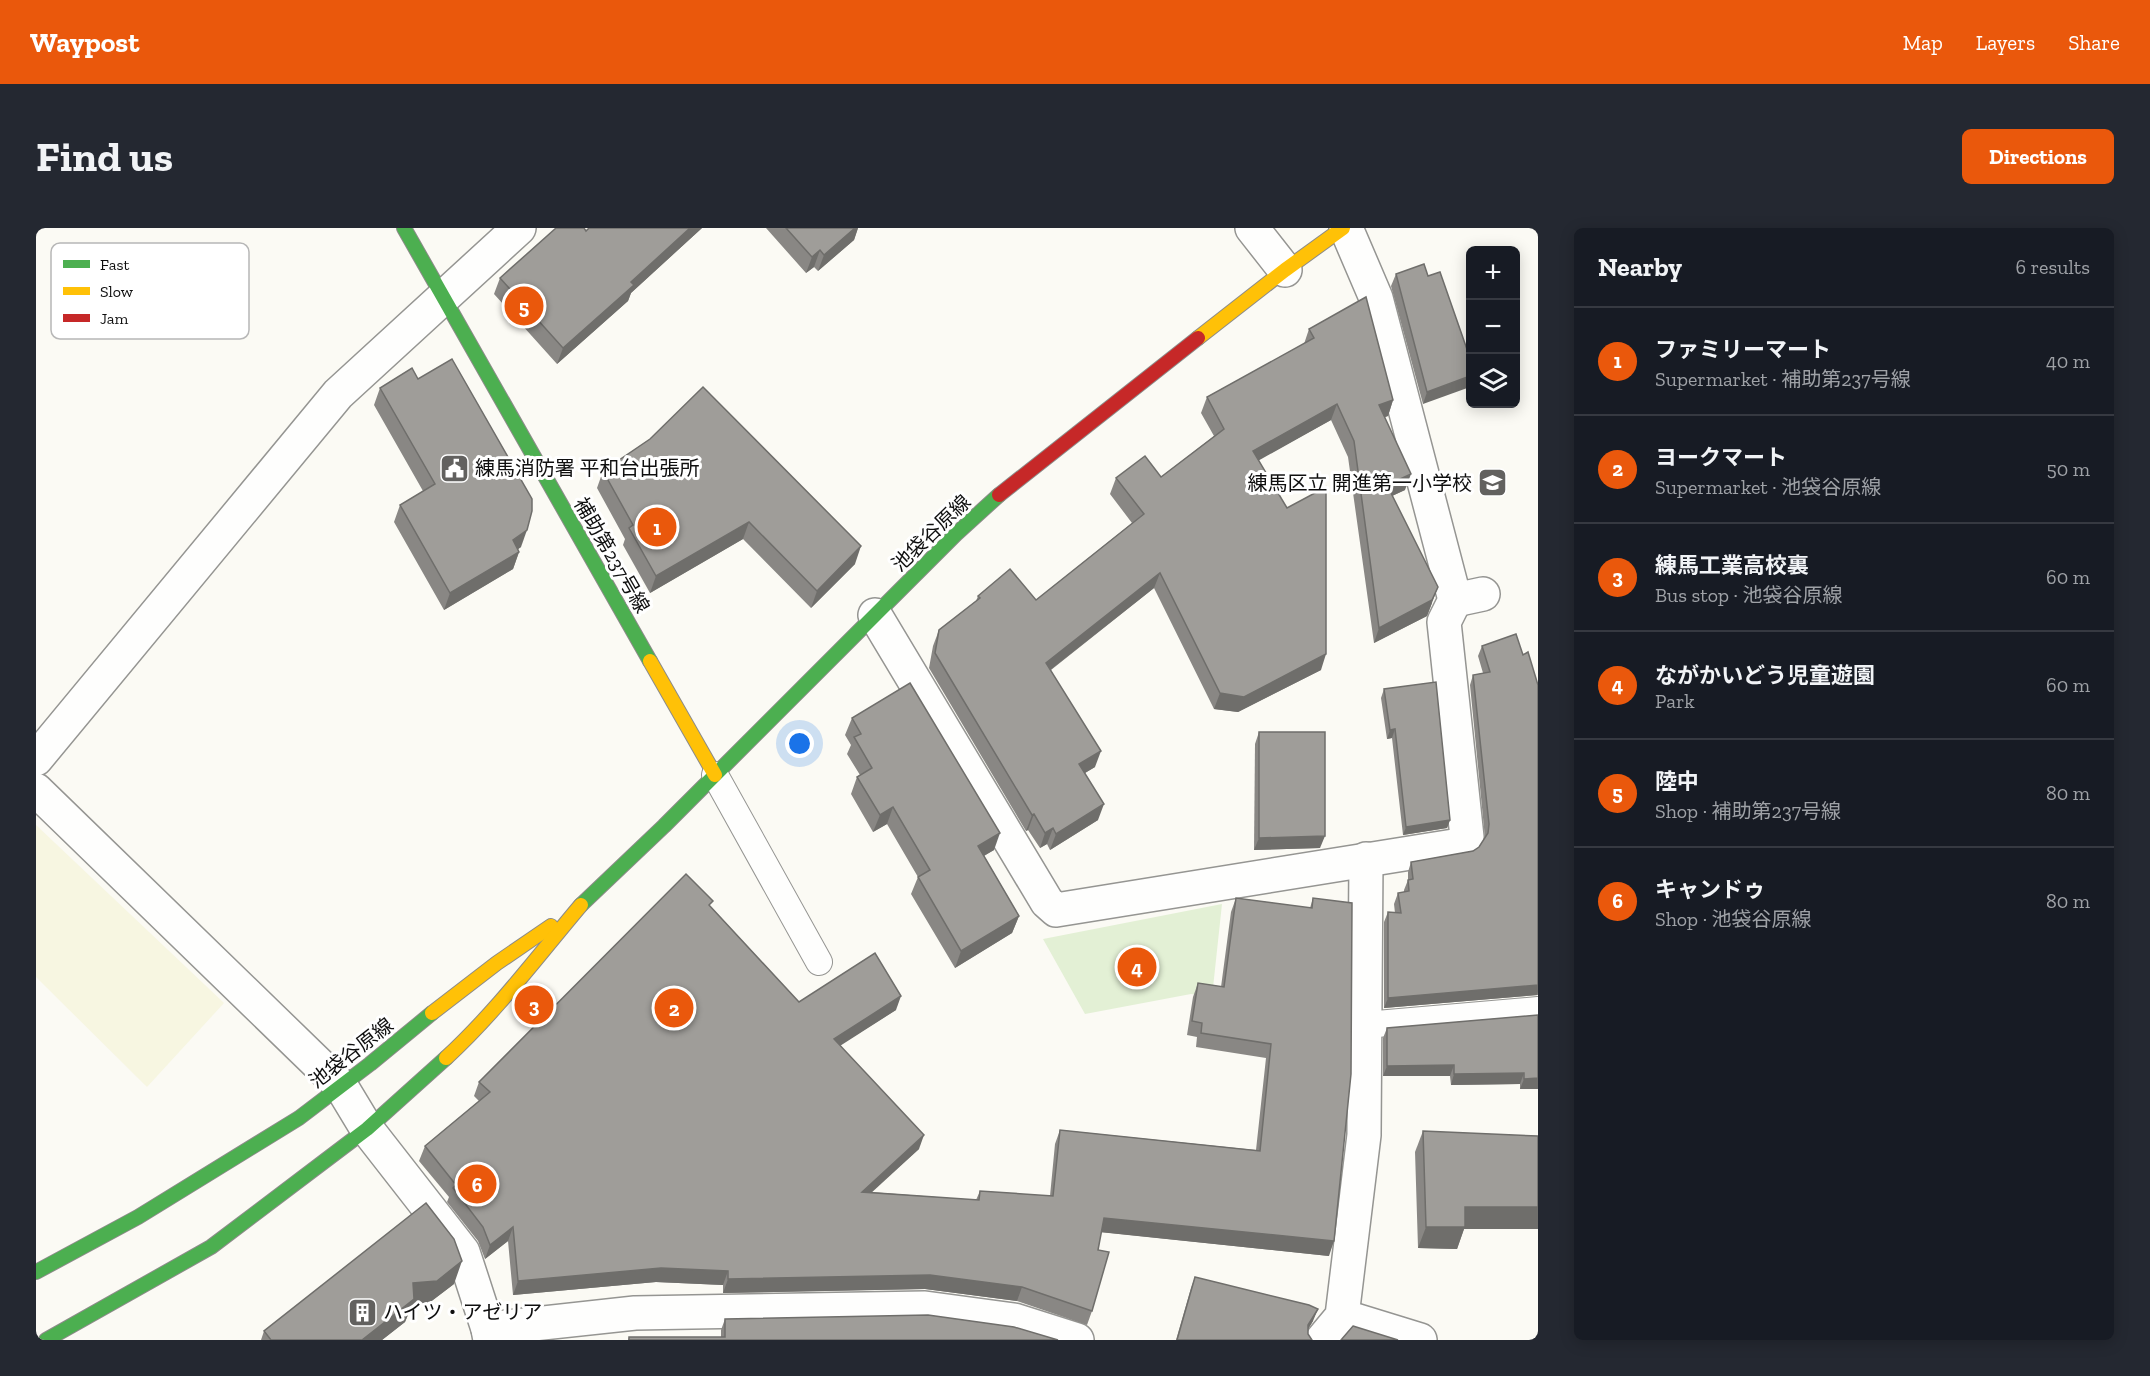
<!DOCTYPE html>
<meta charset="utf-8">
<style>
body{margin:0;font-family:"Zilla Slab","Noto Sans JP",serif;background:#242831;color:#f1f3f6}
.controls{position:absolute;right:18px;top:18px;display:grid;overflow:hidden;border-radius:9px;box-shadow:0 3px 15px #0003}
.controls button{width:54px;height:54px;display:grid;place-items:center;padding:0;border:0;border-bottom:2px solid #363941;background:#171b24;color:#f1f3f6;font:30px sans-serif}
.you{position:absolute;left:764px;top:516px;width:21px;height:21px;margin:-15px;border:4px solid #fff;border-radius:50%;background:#1a73e8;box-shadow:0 0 0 9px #1a73e833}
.badge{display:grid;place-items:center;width:39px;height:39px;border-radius:50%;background:#ea580c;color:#fff;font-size:20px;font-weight:700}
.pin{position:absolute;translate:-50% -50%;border:3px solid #fff;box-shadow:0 2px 6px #0006}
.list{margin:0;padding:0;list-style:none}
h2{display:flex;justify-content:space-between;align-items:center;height:78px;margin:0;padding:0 24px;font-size:26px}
h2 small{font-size:20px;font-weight:400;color:#9ea1a6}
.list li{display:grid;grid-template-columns:39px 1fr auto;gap:18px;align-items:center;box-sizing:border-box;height:108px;padding:0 24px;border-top:2px solid #363941}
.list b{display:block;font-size:22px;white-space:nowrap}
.list p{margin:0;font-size:20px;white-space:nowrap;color:#9ea1a6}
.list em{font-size:20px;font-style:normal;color:#9ea1a6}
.icon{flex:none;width:33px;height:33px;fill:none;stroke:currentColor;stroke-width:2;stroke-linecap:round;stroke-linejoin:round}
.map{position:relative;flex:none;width:1502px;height:1112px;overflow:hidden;border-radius:9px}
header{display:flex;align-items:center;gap:36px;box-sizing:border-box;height:84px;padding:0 30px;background:#ea580c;color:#fff}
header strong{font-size:28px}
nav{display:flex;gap:33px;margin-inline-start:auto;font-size:21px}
.intro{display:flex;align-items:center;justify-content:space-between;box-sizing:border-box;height:144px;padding:0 36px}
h1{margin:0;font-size:42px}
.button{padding:15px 27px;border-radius:9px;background:#ea580c;color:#fff;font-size:21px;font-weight:700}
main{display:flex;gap:36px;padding:0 36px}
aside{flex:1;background:#171b24;border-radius:9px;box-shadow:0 3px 15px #0003}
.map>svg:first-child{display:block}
</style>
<header>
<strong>Waypost</strong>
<nav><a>Map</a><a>Layers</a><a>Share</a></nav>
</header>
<div class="intro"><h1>Find us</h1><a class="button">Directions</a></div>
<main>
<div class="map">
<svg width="1502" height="1112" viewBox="0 0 1502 1112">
<rect width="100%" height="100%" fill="#fbfaf4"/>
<!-- farmland -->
<path fill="#f7f6e1" d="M0,597L188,775L111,859L0,749Z"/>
<!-- green -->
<path fill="#e3f0d5" d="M1186,676L1176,769L1155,766L1049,786L1007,711Z"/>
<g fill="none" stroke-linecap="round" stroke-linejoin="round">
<defs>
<g id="lane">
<path d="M679,547L783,734"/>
<path d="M1329,797L1502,782"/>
</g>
<g id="street">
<path d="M1216,0L1249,42"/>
<path d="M1419,372L1447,366"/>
<path d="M839,387L1011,674L1020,682L1424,617L1429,614L1431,609L1408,394L1419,372L1340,70L1310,0"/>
<path d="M0,531L302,166L483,0"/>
<path d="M0,562L305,858L331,901L427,1024L452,1101L454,1112"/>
<path d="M1306,1088L1384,1112"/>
<path d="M452,1101L599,1085L889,1080L978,1092L1041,1112"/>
<path d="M1286,1112L1306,1088L1328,907L1330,631"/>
</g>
<g id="fast">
<path d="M368,0L614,433"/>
<path d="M545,677L628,598L920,306L963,267"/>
<path d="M0,1044L102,989L263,890L334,836L396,785"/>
<path d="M10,1112L175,1019L331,901L410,830"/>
</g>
<g id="slow">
<path d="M1162,110L1249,42L1307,0"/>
<path d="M614,433L679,547"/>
<path d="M396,785L461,735L515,698"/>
<path d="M410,830C460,784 501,729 545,677"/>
</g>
<path id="jam" d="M963,267L1162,110"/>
</defs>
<!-- lane casing -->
<use href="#lane" stroke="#959592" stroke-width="28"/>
<!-- street casing -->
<use href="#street" stroke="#959592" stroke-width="36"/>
<!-- fast casing -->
<use href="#fast" stroke="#8c8b89" stroke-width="16"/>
<!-- slow casing -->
<use href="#slow" stroke="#8c8b89" stroke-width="16"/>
<!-- jam casing -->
<use href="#jam" stroke="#8c8b89" stroke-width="16"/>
<!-- lane -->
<use href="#lane" stroke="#fefefd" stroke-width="26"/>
<!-- street -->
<use href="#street" stroke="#fefefd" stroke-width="33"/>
<!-- fast -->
<use href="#fast" stroke="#4caf50" stroke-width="14"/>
<!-- slow -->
<use href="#slow" stroke="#ffc107" stroke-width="14"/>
<!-- jam -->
<use href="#jam" stroke="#c62828" stroke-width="14"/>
</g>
<!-- wall -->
<g fill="#898784">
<path d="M553,0H666L595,65L592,73L521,136L458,66L464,50L550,3Z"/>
<path d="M730,0H822L818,12L782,43L778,39L770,45Z"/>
<path d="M1360,46L1392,48L1434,130L1387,176L1355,58Z"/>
<path d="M1273,101L1357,172L1352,188L1349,189L1369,262L1356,268L1396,375L1391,388L1338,415L1312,229L1295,192L1222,232L1285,442L1202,484L1178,481L1118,360L1015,442L1059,539L1049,545L1062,592L1014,622L1011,616L1004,620L992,602L990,603L893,440L897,418L903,402L940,373L942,368L1000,372L1096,295L1074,266L1080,250L1125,249L1178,208L1165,185L1171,169L1268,116Z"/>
<path d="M344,160L485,319L482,321L483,324L477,341L408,382L358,294L364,277L387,263L338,177Z"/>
<path d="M614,211L819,336L775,380L707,311L614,365L587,317L589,311L561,260L567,243Z"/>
<path d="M1446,418L1487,427L1502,457V767L1348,780V694L1352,684L1359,685L1358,676L1362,665L1368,664V662L1372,652V644L1375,634L1437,623L1443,619L1449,610L1434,457L1437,447L1447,445L1442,428Z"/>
<path d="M1348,461L1414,592L1411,600L1367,607L1356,510L1351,511L1345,470Z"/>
<path d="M816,490L958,622L948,628L983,688L976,705L919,740L875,666L882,649L851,596L837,604L815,566L821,549L824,547L811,526L815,517L809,507Z"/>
<path d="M1223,504L1284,620L1218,622L1219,516Z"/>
<path d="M1200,670L1274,680L1277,670L1293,1028L1065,1004L1062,1022L1056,1083L1051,1097L981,1073L889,1061L687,1065V1057L620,1054L477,1067L472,1013L449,1031L442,1013L411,974L413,969L383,933L389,918L443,873L438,868L443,854L675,679L763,774L860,782L804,817L883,921L835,964L940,972L944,963L1014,968L1019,916L1024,902L1220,922L1230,830L1160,819L1161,809L1151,807L1157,769L1162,755L1185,759L1195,684Z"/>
<path d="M1502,787V861H1484V856L1415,857L1414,848H1347V810L1351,800Z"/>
<path d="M1387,903L1428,1001L1421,1021L1382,1020L1379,924Z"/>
<path d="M1159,1049L1277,1093L1272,1101V1106L1276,1112H1140L1155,1060Z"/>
<path d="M418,1056L393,1075L376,1077L369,1094L346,1112H225L228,1103Z"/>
<path d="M689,1091L1022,1112H592L593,1109H685V1102Z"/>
</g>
<!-- shaded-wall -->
<g fill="#6f6e6b">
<path d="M654,0H666L595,65L592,73L521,136L527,120L595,54Z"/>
<path d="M819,0H822L818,12L782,43L788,27Z"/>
<path d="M784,22L778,39L770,45L776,29Z"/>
<path d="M1434,148V159L1387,176L1391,164Z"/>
<path d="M1357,172L1352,188L1337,193L1343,177Z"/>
<path d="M1301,176L1295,192L1211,239L1217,223Z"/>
<path d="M1375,246L1369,262L1345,273L1351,257Z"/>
<path d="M713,294L707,311L614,365L620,348Z"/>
<path d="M491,302L485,319L471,329L477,312Z"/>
<path d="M825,318L819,336L775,380L781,363Z"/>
<path d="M483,324L477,341L408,382L414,365Z"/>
<path d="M1124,345L1118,360L1004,450L1010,435Z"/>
<path d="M1402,359L1391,388L1338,415L1343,400Z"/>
<path d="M1290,426L1285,442L1202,484L1178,481L1184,465Z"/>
<path d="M1359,501L1356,510L1351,511L1354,502Z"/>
<path d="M1065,523L1059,539L1037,552L1043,536Z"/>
<path d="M1068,576L1062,592L1014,622L1020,606Z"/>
<path d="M857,579L851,596L837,604L844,587Z"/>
<path d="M998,586L992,602L990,603L996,587Z"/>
<path d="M1414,592L1411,600L1367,607L1370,599Z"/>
<path d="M1017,600L1011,616L1004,620L1009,605Z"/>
<path d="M964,605L958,622L935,635L942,618Z"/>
<path d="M1289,608L1284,620L1218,622L1223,610Z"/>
<path d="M983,688L976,705L919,740L925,723Z"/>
<path d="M1502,757V764L1501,767L1348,780L1352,770Z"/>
<path d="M865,768L860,782L793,825L798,811Z"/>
<path d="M1418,837L1414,848H1347L1351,838Z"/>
<path d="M1488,845L1484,856L1415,857L1418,846Z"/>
<path d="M1502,850V861H1484L1488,851Z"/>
<path d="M888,907L883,921L821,978L826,964Z"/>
<path d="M1429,979H1502V1001H1428L1421,1021L1382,1020L1390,999Z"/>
<path d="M1068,990L1298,1013L1293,1028L1063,1004Z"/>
<path d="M477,999L472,1013L449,1031L454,1017Z"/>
<path d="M426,1033L418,1056L393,1075L376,1077L369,1094L346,1112H326L377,1055Z"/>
<path d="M625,1040L692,1043L687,1057L620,1054L477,1067L482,1053Z"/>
<path d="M894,1047L986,1059L981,1073L889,1061L687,1065L692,1051Z"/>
<path d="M1282,1081L1277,1093L1268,1108L1272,1097Z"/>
</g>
<!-- building -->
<g fill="#9f9d99" stroke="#6f6e6b" stroke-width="1.5">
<path d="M520,0H548L550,3L553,0H654L595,54L598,57L527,120L464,50Z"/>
<path d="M750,0H819L788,27L784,22L776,29Z"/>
<path d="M1388,36L1392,48L1404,44L1434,130V148L1391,164L1360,46Z"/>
<path d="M1330,69L1357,172L1343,177L1375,246L1351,257L1402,359L1396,372L1343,400L1318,213L1301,176L1217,223L1251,280L1290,259V426L1208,469L1184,465L1124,345L1010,435L1065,523L1043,536L1068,576L1020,606L1017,600L1009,605L998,586L996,587L899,425L903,402L944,370L942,368L974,341L1000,372L1108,286L1080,250L1109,228L1125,249L1188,201L1171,169L1278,110L1273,101Z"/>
<path d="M416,131L496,271V283L491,302L477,312L483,324L414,365L364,277L399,256L344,160L376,140L382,151Z"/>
<path d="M667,159L825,318L781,363L713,294L620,348L593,300L597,297L567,243L614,211Z"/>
<path d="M1480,406L1487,427L1492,424L1502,457V757L1352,770V684L1365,685L1362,665L1373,663L1372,652L1377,651L1375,634L1437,623L1443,619L1452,605L1453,596L1437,447L1454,444L1446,418Z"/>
<path d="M1400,454L1414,592L1370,599L1359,501L1354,502L1348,461Z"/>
<path d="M874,455L964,605L942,618L983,688L925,723L882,649L894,642L857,579L844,587L821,549L836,540L818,509L825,506L816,490Z"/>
<path d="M1223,504H1289V608L1223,610Z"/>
<path d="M650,646L677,673L673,677L763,774L839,725L865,768L798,811L888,907L826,964L943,972L944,963L1017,968L1024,902L1224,923L1235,816L1165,805L1166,795L1156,793L1162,755L1188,759L1200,670L1276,680L1277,670L1316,675L1315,846L1298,1013L1068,990L1062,1022L1073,1024L1056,1083L986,1059L894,1047L692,1051V1043L625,1040L482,1053L477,999L454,1017L447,999L417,960L420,957L389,918L454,864L443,854Z"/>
<path d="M1502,787V850L1488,851V845L1418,846V837L1351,838V800Z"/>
<path d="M1387,903L1502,908V979H1429V999H1390Z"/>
<path d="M390,975L418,1011L426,1033L401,1053L377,1055L378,1071L326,1112H235L228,1103Z"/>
<path d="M1159,1049L1273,1077L1282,1081L1272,1097V1106L1276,1112H1141Z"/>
<path d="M892,1087L978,1099L1022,1112H593V1109H689V1091Z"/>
<path d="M1317,1098L1362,1112H1305Z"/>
</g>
<!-- icons -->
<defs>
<symbol id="civic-square" viewBox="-11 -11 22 22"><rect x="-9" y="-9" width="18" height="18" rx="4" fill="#62615f" stroke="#fff"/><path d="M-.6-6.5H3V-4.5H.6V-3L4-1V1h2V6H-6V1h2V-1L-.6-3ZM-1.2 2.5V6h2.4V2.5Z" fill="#fff"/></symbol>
<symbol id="school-square" viewBox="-11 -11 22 22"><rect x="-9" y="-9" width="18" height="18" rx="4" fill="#62615f" stroke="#fff"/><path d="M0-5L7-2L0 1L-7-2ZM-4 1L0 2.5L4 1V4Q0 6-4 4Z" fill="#fff"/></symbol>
<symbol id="building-square" viewBox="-11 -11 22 22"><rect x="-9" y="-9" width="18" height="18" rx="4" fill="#62615f" stroke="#fff"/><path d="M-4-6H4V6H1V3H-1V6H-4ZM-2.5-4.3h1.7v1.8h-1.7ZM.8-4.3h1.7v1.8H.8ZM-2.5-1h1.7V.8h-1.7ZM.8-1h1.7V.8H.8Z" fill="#fff"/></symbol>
</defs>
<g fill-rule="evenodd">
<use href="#civic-square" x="402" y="224" width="33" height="33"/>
<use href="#school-square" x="1440" y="238" width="33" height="33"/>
<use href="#building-square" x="310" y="1068" width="33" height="33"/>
</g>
<g text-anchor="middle" stroke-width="6" stroke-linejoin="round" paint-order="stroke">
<!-- poi labels -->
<g font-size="20" fill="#0f0f0f" stroke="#fff" text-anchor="start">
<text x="439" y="247">練馬消防署 平和台出張所</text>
<text x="1436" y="262" text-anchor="end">練馬区立 開進第一小学校</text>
<text x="347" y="1091">ハイツ・アゼリア</text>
</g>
<!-- street labels -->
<g font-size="20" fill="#0f0f0f" stroke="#fff">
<text transform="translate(895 305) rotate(-44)" y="7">池袋谷原線</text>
<text transform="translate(576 327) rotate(60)" y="7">補助第237号線</text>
<text transform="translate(315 825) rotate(-38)" y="7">池袋谷原線</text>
</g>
</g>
<!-- legend -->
<rect x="15" y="15" width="198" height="96" rx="9" fill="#fff" stroke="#b7b7b7" stroke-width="1.5"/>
<rect x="27" y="32" width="27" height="8" fill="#4caf50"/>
<rect x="27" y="59" width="27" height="8" fill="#ffc107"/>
<rect x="27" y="86" width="27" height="8" fill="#c62828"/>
<g font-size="16" fill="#0f0f0f">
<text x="64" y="42">Fast</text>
<text x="64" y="69">Slow</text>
<text x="64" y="96">Jam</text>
</g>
</svg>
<div class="controls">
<button>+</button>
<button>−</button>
<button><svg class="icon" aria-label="layers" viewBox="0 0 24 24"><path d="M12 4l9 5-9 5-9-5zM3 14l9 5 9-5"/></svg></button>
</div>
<div class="you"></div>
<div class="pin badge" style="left:621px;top:299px">1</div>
<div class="pin badge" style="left:638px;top:780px">2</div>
<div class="pin badge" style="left:498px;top:777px">3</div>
<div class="pin badge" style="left:1101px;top:739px">4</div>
<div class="pin badge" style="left:488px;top:78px">5</div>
<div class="pin badge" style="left:441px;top:956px">6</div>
</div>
<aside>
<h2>Nearby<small>6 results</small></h2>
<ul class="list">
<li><span class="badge">1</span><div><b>ファミリーマート</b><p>Supermarket · 補助第237号線</p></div><em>40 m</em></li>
<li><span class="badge">2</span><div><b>ヨークマート</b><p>Supermarket · 池袋谷原線</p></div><em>50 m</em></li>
<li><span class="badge">3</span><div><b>練馬工業高校裏</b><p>Bus stop · 池袋谷原線</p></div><em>60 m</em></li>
<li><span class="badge">4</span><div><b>ながかいどう児童遊園</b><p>Park</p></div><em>60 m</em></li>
<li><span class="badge">5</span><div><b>陸中</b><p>Shop · 補助第237号線</p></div><em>80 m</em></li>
<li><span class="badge">6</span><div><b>キャンドゥ</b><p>Shop · 池袋谷原線</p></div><em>80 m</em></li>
</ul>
</aside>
</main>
